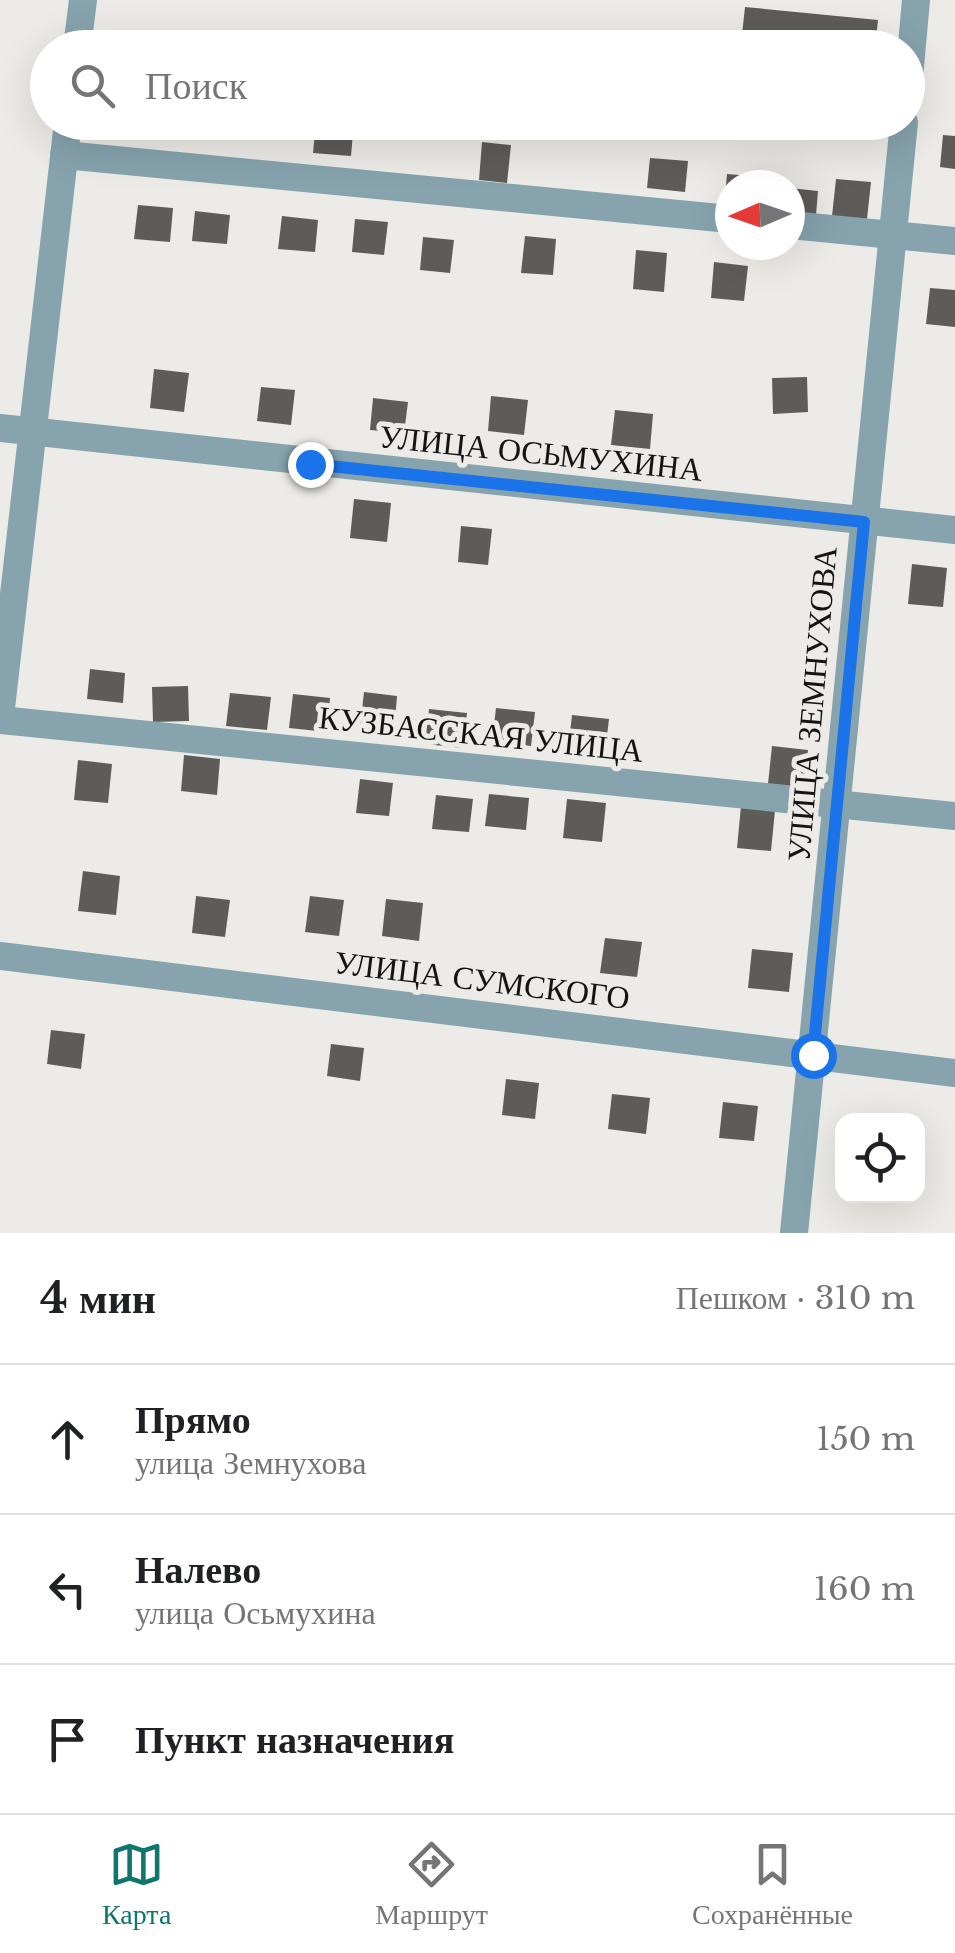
<!DOCTYPE html>
<html lang="ru">
<meta charset="utf-8">
<style>
body{margin:0;font-family:"Libre Baskerville",serif;background:#f6f6f6;color:#202124}
.controls{position:absolute;right:30px;bottom:30px;display:grid;overflow:hidden;border-radius:20px;box-shadow:0 10px 40px #0002}
.controls button{width:90px;height:90px;display:grid;place-items:center;padding:0;border:0;border-bottom:2px solid #e0e0e0;background:#fff;color:#202124;font:50px sans-serif}
.compass{position:absolute;left:715px;top:170px;width:90px;height:90px;border-radius:50%;background:#fff;box-shadow:0 10px 40px #0002;rotate:268deg}
.stop{position:absolute;width:30px;height:30px;margin:-22px;border:8px solid #1a73e8;border-radius:50%;background:#fff}
.stop.end{background:#1a73e8;border-color:#fff;box-shadow:0 2px 10px #0008}
.list{margin:0;padding:0;list-style:none}
h2{display:flex;justify-content:space-between;align-items:center;height:130px;margin:0;padding:0 40px;font-size:42px}
h2 small{font-size:32px;font-weight:400;color:#757577}
.list li{display:grid;grid-template-columns:65px 1fr auto;gap:30px;align-items:center;box-sizing:border-box;height:150px;padding:0 40px;border-top:2px solid #e0e0e0}
.list b{display:block;font-size:38px;white-space:nowrap}
.list p{margin:0;font-size:32px;white-space:nowrap;color:#757577}
.list em{font-size:32px;font-style:normal;color:#757577}
.icon{flex:none;width:55px;height:55px;fill:none;stroke:currentColor;stroke-width:2;stroke-linecap:round;stroke-linejoin:round}
.map{position:relative;flex:none;width:955px;height:1233px;overflow:hidden}
.search{position:absolute;background:#fff;box-shadow:0 10px 40px #0002;left:30px;right:30px;top:30px;height:110px;display:flex;align-items:center;gap:25px;box-sizing:border-box;padding:0 35px;border-radius:55px;color:#757577;font-size:38px}
.sheet{height:580px;background:#fff}
nav{display:flex;justify-content:space-around;align-items:center;box-sizing:border-box;height:140px;border-top:2px solid #e0e0e0;background:#fff;font-size:28px;color:#757577}
nav a{display:grid;justify-items:center;gap:5px}
nav .on{color:#0f766e}
.map>svg:first-child{display:block}
</style>
<div class="map">
<svg width="955" height="1233" viewBox="0 0 955 1233">
<rect width="100%" height="100%" fill="#ecebe7"/>
<!-- building -->
<g fill="#5d5c59">
<path d="M745,7L878,20L875,48L741,44Z"/>
<path d="M150,122H186L185,133L149,130Z"/>
<path d="M316,122H354L351,156L313,153Z"/>
<path d="M943,135L955,136V169L940,167Z"/>
<path d="M482,142L511,145L507,183L479,180Z"/>
<path d="M650,158L688,161L685,192L647,188Z"/>
<path d="M727,174L763,177L762,185H730V207H724Z"/>
<path d="M836,179L871,182L867,219L832,216Z"/>
<path d="M790,188L818,191L815,227L790,224Z"/>
<path d="M138,205L173,208L170,242L134,239Z"/>
<path d="M195,211L230,215L227,244L192,241Z"/>
<path d="M282,216L318,220L315,252L278,249Z"/>
<path d="M355,219L388,222L384,255L352,252Z"/>
<path d="M525,236L556,239L553,275L521,273Z"/>
<path d="M423,237L454,240L450,273L420,270Z"/>
<path d="M636,250L667,253L664,292L633,289Z"/>
<path d="M714,262L748,266L744,301L711,298Z"/>
<path d="M930,288L955,290V327L926,324Z"/>
<path d="M154,369L189,373L184,412L150,408Z"/>
<path d="M807,377L808,412L773,414L772,378Z"/>
<path d="M261,387L295,390L291,425L257,421Z"/>
<path d="M491,396L528,400L524,435L488,431Z"/>
<path d="M373,398L408,402L404,433L370,430Z"/>
<path d="M615,410L653,414L650,449L611,445Z"/>
<path d="M354,499L391,503L387,542L350,538Z"/>
<path d="M461,526L492,529L488,565L458,562Z"/>
<path d="M912,564L947,568L943,607L908,604Z"/>
<path d="M90,669L125,673L123,703L87,699Z"/>
<path d="M188,686L189,721L153,722L152,687Z"/>
<path d="M364,692L397,696L394,732L360,728Z"/>
<path d="M230,693L271,697L267,730L226,726Z"/>
<path d="M293,694L330,698L327,732L289,728Z"/>
<path d="M496,708L535,712L531,746L492,742Z"/>
<path d="M429,709L467,713L463,748L425,744Z"/>
<path d="M572,715L609,719L605,753L568,750Z"/>
<path d="M772,746L808,750L804,787L768,784Z"/>
<path d="M184,755L220,759L217,795L181,791Z"/>
<path d="M78,760L112,764L108,803L74,800Z"/>
<path d="M360,779L393,783L389,816L356,813Z"/>
<path d="M489,794L529,798L526,830L485,826Z"/>
<path d="M436,795L473,799L469,832L432,829Z"/>
<path d="M567,799L606,803L602,842L563,838Z"/>
<path d="M741,806L775,810L771,851L737,848Z"/>
<path d="M83,871L120,876L116,915L78,911Z"/>
<path d="M196,896L230,900L225,937L192,933Z"/>
<path d="M310,896L344,900L339,936L305,932Z"/>
<path d="M386,899L423,903L419,941L382,936Z"/>
<path d="M605,938L642,942L637,977L600,973Z"/>
<path d="M752,949L793,953L789,992L748,988Z"/>
<path d="M51,1030L85,1034L81,1069L47,1064Z"/>
<path d="M331,1044L364,1048L360,1081L327,1076Z"/>
<path d="M506,1079L539,1083L535,1119L502,1115Z"/>
<path d="M612,1094L650,1098L646,1134L608,1129Z"/>
<path d="M723,1102L758,1106L754,1141L719,1138Z"/>
</g>
<g fill="none" stroke-linecap="round" stroke-linejoin="round">
<!-- minor -->
<g stroke="#86a3ae" stroke-width="28">
<path d="M77,48L83,0"/>
<path d="M908,89L916,0"/>
<path d="M64,155L730,219"/>
<path d="M790,225L955,241"/>
<path d="M0,428L955,530"/>
<path d="M0,717L68,122"/>
<path d="M0,720L955,816"/>
<path d="M0,956L955,1073"/>
<path d="M794,1233L904,122"/>
</g>
</g>
<g fill="none" stroke-linecap="round" stroke-linejoin="round">
<!-- route -->
<path stroke="#1a73e8" stroke-width="12" d="M310,464L864,522L813,1055"/>
</g>
<g text-anchor="middle" stroke-width="10" stroke-linejoin="round" paint-order="stroke">
<!-- street labels -->
<g font-size="32" fill="#141412" stroke="#ecebe7">
<text transform="translate(541 453) rotate(6)" y="11">УЛИЦА ОСЬМУХИНА</text>
<text transform="translate(812 704) rotate(-85)" y="11">УЛИЦА ЗЕМНУХОВА</text>
<text transform="translate(481 734) rotate(6)" y="11">КУЗБАССКАЯ УЛИЦА</text>
<text transform="translate(482 980) rotate(7)" y="11">УЛИЦА СУМСКОГО</text>
</g>
</g>
</svg>
<div class="controls">
<button><svg class="icon" aria-label="locate" viewBox="0 0 24 24"><circle cx="12" cy="12" r="6"/><path d="M12 2v4M12 18v4M2 12h4M18 12h4"/></svg></button>
</div>
<svg class="compass" viewBox="-18 -18 36 36"><path d="M0-13l5 13h-10z" fill="#e53935"/><path d="M0 13l5-13h-10z" fill="#757577"/></svg>
<div class="stop" style="left:813px;top:1055px"></div>
<div class="stop end" style="left:310px;top:464px"></div>
<div class="search"><svg class="icon" aria-label="search" viewBox="0 0 24 24"><circle cx="10" cy="10" r="6"/><path d="M15 15l6 6"/></svg>Поиск</div>
</div>
<section class="sheet">
<h2>4 мин<small>Пешком · 310 m</small></h2>
<ul class="list">
<li><svg class="icon" aria-label="ahead" viewBox="0 0 24 24"><path d="M12 20V5M6 11l6-6 6 6"/></svg><div><b>Прямо</b><p>улица Земнухова</p></div><em>150 m</em></li>
<li><svg class="icon" aria-label="left" viewBox="0 0 24 24"><path d="M17 20v-9H6M10 6l-5 5 5 5"/></svg><div><b>Налево</b><p>улица Осьмухина</p></div><em>160 m</em></li>
<li><svg class="icon" aria-label="arrive" viewBox="0 0 24 24"><path d="M6 21V4h12l-3 4 3 4H6"/></svg><div><b>Пункт назначения</b></div></li>
</ul>
</section>
<nav>
<a class="on"><svg class="icon" aria-label="map" viewBox="0 0 24 24"><path d="M3 6l6-2 6 2 6-2v14l-6 2-6-2-6 2zM9 4v14M15 6v14"/></svg>Карта</a>
<a><svg class="icon" aria-label="directions" viewBox="0 0 24 24"><path d="M12 3l9 9-9 9-9-9zM9 14v-3h6M13 9l2 2-2 2"/></svg>Маршрут</a>
<a><svg class="icon" aria-label="saved" viewBox="0 0 24 24"><path d="M7 4h10v16l-5-4-5 4z"/></svg>Сохранённые</a>
</nav>
